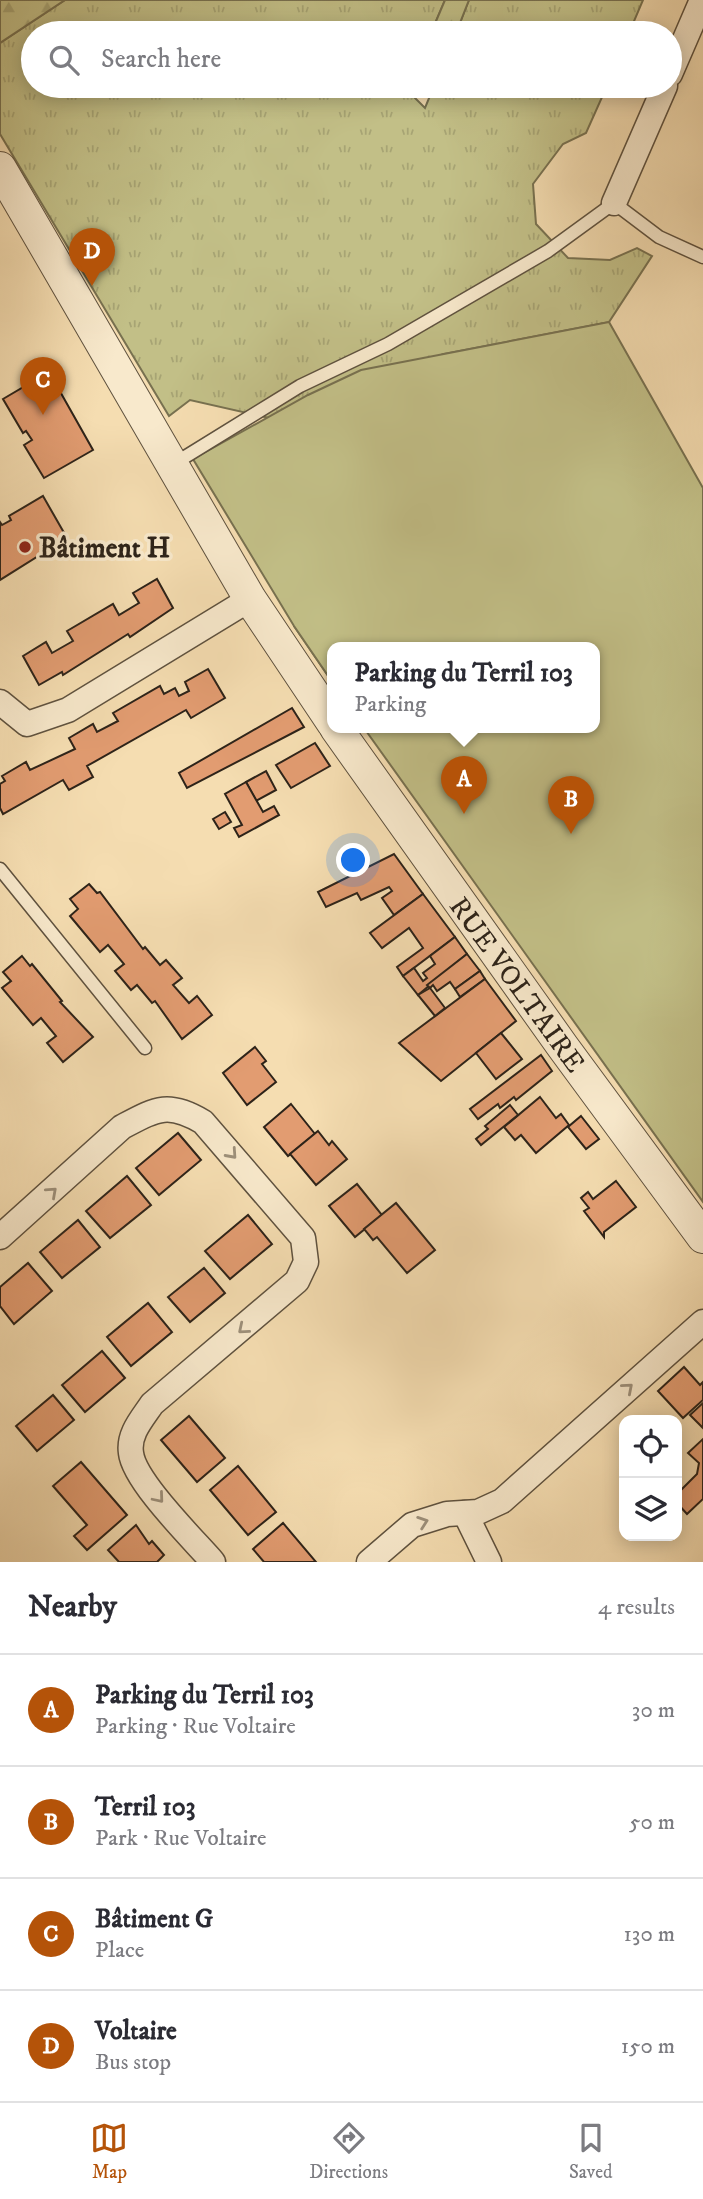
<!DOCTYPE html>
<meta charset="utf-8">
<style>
body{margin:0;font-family:"IM FELL DW Pica",serif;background:#f7f7f7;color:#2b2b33}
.controls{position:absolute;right:21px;bottom:21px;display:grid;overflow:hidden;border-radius:14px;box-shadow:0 4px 18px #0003}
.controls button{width:63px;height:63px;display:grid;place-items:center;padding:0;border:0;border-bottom:2px solid #e1e1e2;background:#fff;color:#2b2b33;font:35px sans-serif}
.you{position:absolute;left:354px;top:861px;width:24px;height:24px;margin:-18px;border:5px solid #fff;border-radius:50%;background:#1a73e8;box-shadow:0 0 0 10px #1a73e833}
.badge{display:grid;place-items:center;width:46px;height:46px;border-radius:50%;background:#b45309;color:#fff;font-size:23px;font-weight:700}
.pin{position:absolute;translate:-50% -58px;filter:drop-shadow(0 2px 4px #0008)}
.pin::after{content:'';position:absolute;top:37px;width:24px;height:21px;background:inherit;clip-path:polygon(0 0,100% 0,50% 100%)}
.popup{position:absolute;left:327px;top:642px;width:273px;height:91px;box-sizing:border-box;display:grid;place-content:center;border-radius:14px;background:#fff;filter:drop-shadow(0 2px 5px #0005);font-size:23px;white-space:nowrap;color:#7c7c81}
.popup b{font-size:26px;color:#2b2b33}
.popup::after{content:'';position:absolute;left:50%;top:100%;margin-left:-14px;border:14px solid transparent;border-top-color:#fff}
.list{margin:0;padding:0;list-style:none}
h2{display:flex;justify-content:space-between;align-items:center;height:91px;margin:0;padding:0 28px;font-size:30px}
h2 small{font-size:23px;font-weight:400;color:#7c7c81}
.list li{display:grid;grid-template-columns:46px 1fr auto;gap:21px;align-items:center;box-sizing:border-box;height:112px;padding:0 28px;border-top:2px solid #e1e1e2}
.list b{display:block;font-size:26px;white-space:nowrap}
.list p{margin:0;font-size:23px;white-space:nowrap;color:#7c7c81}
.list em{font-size:23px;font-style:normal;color:#7c7c81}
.icon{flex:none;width:38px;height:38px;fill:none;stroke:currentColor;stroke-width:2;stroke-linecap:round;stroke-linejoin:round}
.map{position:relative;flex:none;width:703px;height:1562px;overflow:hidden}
.search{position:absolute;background:#fff;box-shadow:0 4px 18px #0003;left:21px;right:21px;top:21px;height:77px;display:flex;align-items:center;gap:18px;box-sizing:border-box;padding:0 24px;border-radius:38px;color:#7c7c81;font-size:26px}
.sheet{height:539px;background:#fff}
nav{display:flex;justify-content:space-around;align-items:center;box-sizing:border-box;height:98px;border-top:2px solid #e1e1e2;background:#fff;font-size:19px;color:#7c7c81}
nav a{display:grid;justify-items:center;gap:4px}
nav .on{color:#b45309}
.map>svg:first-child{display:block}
</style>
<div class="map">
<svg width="703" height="1562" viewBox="0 0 703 1562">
<defs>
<pattern id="grass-tufts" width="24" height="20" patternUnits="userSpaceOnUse" patternTransform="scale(1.75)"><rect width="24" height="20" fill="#c2bf87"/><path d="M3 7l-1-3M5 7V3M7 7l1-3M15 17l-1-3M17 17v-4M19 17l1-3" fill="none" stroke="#a7a474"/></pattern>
<pattern id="forest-firs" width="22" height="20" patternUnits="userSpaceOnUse" patternTransform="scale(1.75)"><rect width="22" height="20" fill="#c2bf87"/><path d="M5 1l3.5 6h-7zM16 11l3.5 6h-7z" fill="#a7a474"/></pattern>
</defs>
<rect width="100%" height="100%" fill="#f5ddb1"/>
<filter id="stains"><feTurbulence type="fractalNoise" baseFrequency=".00286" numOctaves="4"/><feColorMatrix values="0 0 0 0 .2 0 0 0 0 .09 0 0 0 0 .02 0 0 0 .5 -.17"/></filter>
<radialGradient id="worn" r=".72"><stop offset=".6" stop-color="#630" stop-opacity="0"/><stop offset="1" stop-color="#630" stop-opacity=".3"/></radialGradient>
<!-- grass -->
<g fill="url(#grass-tufts)" stroke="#787150" stroke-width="2">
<path d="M65,0H445L431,33H33V86H410L408,91L425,108L434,86H607L586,133L563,144L533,184L536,224L568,258L610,260L637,248L652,256L609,322L444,354L703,488L333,648V683L294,626L322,430L190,400L169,416L0,134V43Z"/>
<path d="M469,0H643L629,33H456Z"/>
</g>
<!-- forest -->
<g fill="url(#forest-firs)" stroke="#787150" stroke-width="2">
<path d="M0,0H65L0,43Z"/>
<path d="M445,0H469L456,33H431Z"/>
</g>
<!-- green -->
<path fill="#c2bf87" stroke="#787150" stroke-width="2" d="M609,322L703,488V1202L364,728H595V648H333V683L294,626L193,459L308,395L361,370Z"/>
<!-- building -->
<g fill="#e29c71" stroke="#2d2319" stroke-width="2">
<path d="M49,372L93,450L44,478L24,445L32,440L26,431L23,433L3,399Z"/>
<path d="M43,496L67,538L0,580V522L2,525L11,520L9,516Z"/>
<path d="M157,579L173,608L130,637L128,634L63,675L62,672L39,685L23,656L46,642L52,653L73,641L67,631L113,604L119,615L139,603L133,593Z"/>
<path d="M208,669L225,698L191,718L186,710L87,766L93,777L69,790L63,780L3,814L0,808V784L5,781L2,776L26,762L30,770L75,749L69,738L93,724L97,732L118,721L113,713L160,686L164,694L175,688L179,696L189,691L185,682Z"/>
<path d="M292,708L304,727L187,788L179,773Z"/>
<path d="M315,743L330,766L291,788L276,765Z"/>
<path d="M266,771L276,790L256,801L246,782Z"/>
<path d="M246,782L263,812L274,806L279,815L239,837L234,828L242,825L225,794Z"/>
<path d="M225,812L231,822L219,829L213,819Z"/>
<path d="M394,854L423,894L394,915L382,898L392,891L389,887L361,900L357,893L326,907L318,892Z"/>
<path d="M89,884L97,893L100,892L143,949L145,947L160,965L166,960L182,978L173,985L189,1003L197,996L212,1015L182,1039L155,1001L152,1003L137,985L131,990L115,971L124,964L108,945L100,952L70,916L78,909L70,899Z"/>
<path d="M423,894L455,937L403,976L397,967L423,948L409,928L382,948L370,933Z"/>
<path d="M455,937L467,954L418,995L403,976L414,968L423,981L427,978L423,973L435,964L430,956Z"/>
<path d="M467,954L480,971L455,989L450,982L437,991L433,985L430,988L427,985Z"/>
<path d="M22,956L30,966L32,964L62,1001L60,1002L93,1037L63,1062L47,1043L56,1036L41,1018L33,1025L2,988L11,981L3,972Z"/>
<path d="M480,971L485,979L460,997L455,989Z"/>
<path d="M485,979L516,1021L441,1081L399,1043Z"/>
<path d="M430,988L445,1008L435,1016L418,995Z"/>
<path d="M501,1033L522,1059L496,1079L476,1053Z"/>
<path d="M255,1047L266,1061L262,1064L276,1082L247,1105L223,1073Z"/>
<path d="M541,1055L552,1071L516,1100L514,1097L500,1108L498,1104L478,1119L470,1109Z"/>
<path d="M540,1097L556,1118L561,1114L569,1125L536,1153L521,1135L515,1140L504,1127Z"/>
<path d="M291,1104L315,1134L288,1156L264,1127Z"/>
<path d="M510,1105L518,1115L481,1145L476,1139L488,1129L485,1126Z"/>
<path d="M581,1116L599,1139L586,1149L568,1127Z"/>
<path d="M318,1131L329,1145L332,1141L347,1159L316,1185L290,1154Z"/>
<path d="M178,1133L201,1160L159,1195L136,1168Z"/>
<path d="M127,1176L151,1205L110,1238L86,1211Z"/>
<path d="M616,1181L636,1207L604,1232V1237L584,1211L589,1208L581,1198L588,1192L593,1199Z"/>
<path d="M357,1184L382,1215L355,1237L329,1206Z"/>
<path d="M396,1203L435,1250L407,1273L377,1237L373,1240L364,1229Z"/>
<path d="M248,1215L272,1244L230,1279L205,1251Z"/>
<path d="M78,1220L100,1247L62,1278L40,1252Z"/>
<path d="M28,1263L52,1291L14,1324L0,1306V1287Z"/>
<path d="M204,1268L225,1293L190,1322L168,1297Z"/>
<path d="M148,1303L172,1332L131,1366L107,1337Z"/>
<path d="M102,1351L125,1378L85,1412L62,1385Z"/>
<path d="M684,1367L700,1385L703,1382V1400L683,1418L658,1391Z"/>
<path d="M53,1395L74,1420L37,1451L16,1426Z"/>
<path d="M703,1403V1428L690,1415Z"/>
<path d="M189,1416L225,1458L197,1482L161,1440Z"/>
<path d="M703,1439V1499L687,1514L677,1503V1494L697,1474L699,1463L688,1453Z"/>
<path d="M81,1462L127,1515L87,1550L74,1536L87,1525L53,1486Z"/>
<path d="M238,1466L276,1512L248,1535L210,1490Z"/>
<path d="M283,1523L316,1562H264L253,1549Z"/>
<path d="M136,1525L149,1544L152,1541L164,1555L157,1562H119L108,1550Z"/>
</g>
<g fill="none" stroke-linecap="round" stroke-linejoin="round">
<defs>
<g id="service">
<path d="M172,465L300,386L388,344L548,251L614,203L659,237L703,257"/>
<path d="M0,869L145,1048"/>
</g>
<g id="minor">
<path d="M670,74L702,0"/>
<path d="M614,203L665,86"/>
<path d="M0,702L27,724L68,710L250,599"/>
<path d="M0,1237L122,1127C156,1109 168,1101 203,1122L303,1238L306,1262L297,1281L152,1404C142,1419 128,1434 131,1453C134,1481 193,1539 213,1562"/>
<path d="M465,1513L489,1562"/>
<path d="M369,1562L412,1525L447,1514L478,1512L502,1501L703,1322"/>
</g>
<g id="tertiary">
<path d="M0,168L250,599L333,723"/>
<path d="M336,728L563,1047L703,1237"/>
</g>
</defs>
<!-- service casing -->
<use href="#service" stroke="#5f523f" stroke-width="15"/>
<!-- minor casing -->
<use href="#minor" stroke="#5f523f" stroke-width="27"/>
<!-- tertiary casing -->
<use href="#tertiary" stroke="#5f523f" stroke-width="34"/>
<!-- service -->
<use href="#service" stroke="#f8e9cc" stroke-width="12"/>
<!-- minor -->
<use href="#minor" stroke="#f8e9cc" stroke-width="24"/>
<!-- tertiary -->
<use href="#tertiary" stroke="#f8e9cc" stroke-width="32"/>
</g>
<!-- one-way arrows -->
<defs><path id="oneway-chevron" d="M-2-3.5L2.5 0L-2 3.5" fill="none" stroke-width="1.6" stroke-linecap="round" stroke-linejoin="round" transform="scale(1.75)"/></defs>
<g stroke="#9d907b">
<use href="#oneway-chevron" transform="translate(232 1154) rotate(48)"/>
<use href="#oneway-chevron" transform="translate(52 1192) rotate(-42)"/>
<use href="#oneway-chevron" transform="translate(243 1329) rotate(140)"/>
<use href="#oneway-chevron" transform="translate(628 1388) rotate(-41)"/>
<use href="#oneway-chevron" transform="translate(159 1498) rotate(50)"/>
<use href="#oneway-chevron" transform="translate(423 1522) rotate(-19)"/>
</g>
<!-- markers -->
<circle fill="#8f2418" stroke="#f8e9cc" stroke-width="2.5" cx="25" cy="547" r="7"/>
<g text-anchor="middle" stroke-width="7" stroke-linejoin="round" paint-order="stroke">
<!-- poi labels -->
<g font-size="28" font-weight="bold" fill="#2d2319" stroke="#f8e9cc" text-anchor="start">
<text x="39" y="557">Bâtiment H</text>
</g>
<!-- street labels -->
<g font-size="28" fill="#2d2319" stroke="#f8e9cc">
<text transform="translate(518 984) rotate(54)" y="10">RUE VOLTAIRE</text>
</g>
</g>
<rect width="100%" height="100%" filter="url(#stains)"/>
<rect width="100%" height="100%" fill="url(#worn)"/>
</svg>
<div class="controls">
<button><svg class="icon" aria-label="locate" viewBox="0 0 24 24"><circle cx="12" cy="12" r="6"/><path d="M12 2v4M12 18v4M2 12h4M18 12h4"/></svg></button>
<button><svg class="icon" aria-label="layers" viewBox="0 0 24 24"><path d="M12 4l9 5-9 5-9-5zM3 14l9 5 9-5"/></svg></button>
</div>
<div class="you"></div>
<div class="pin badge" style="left:464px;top:814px">A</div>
<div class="popup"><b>Parking du Terril 103</b>Parking</div>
<div class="pin badge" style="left:571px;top:834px">B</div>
<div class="pin badge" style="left:43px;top:415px">C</div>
<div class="pin badge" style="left:92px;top:286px">D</div>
<div class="search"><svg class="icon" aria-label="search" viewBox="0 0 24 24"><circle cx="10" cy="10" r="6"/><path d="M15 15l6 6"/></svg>Search here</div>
</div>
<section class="sheet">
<h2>Nearby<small>4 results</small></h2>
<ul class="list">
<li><span class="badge">A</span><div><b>Parking du Terril 103</b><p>Parking · Rue Voltaire</p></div><em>30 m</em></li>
<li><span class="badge">B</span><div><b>Terril 103</b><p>Park · Rue Voltaire</p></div><em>50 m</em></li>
<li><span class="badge">C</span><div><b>Bâtiment G</b><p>Place</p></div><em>130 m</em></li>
<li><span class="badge">D</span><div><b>Voltaire</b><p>Bus stop</p></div><em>150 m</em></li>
</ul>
</section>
<nav>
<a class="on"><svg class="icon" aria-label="map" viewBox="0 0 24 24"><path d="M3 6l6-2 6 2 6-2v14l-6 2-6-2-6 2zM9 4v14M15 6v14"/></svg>Map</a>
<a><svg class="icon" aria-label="directions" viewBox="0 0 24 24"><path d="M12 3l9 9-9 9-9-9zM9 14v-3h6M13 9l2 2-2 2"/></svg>Directions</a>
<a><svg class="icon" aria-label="saved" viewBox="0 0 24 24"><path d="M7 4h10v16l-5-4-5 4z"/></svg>Saved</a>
</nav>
